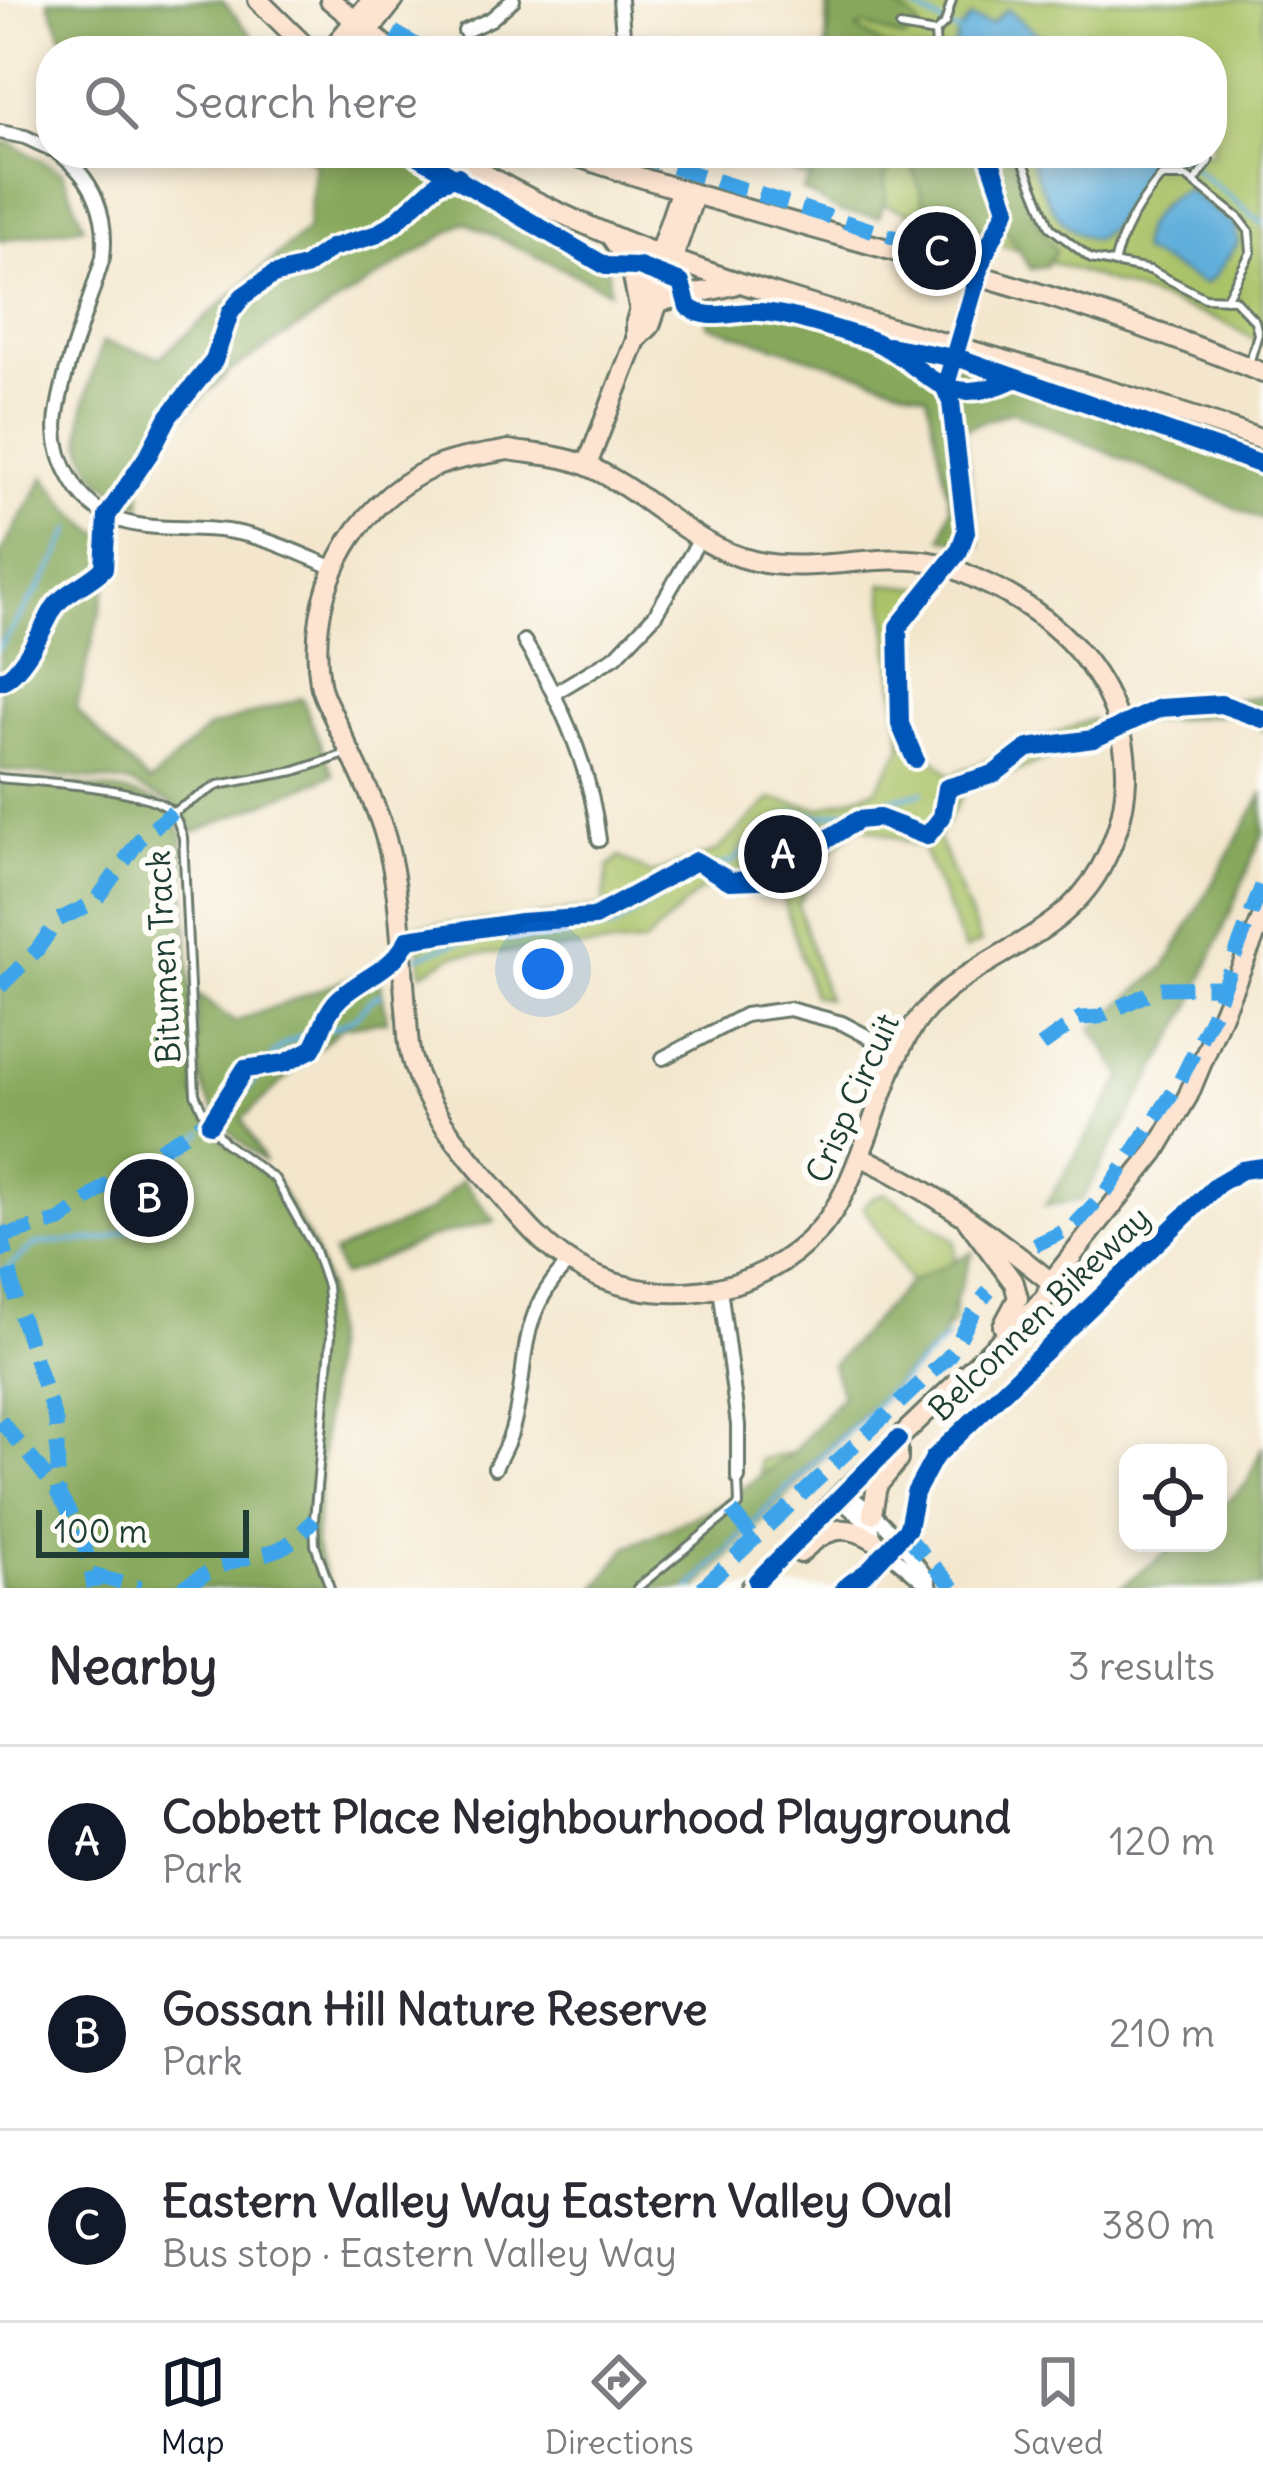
<!DOCTYPE html>
<meta charset="utf-8">
<style>
body{margin:0;font-family:Delius,sans-serif;background:#f7f7f7;color:#2b2b33}
.controls{position:absolute;right:36px;bottom:36px;display:grid;overflow:hidden;border-radius:24px;box-shadow:0 6px 18px #0003}
.controls button{width:108px;height:108px;display:grid;place-items:center;padding:0;border:0;border-bottom:3px solid #e1e1e2;background:#fff;color:#2b2b33;font:60px sans-serif}
.scale{position:absolute;left:36px;bottom:30px;width:213px;box-sizing:border-box;padding-left:12px;border:6px solid #1f3d34;border-top:0;font-size:33px;line-height:42px;white-space:nowrap;color:#1f3d34;-webkit-text-stroke:9px #fdfcf7;paint-order:stroke}
.you{position:absolute;left:543px;top:969px;width:42px;height:42px;margin:-30px;border:9px solid #fff;border-radius:50%;background:#1a73e8;box-shadow:0 0 0 18px #1a73e833}
.badge{display:grid;place-items:center;width:78px;height:78px;border-radius:50%;background:#111827;color:#fff;font-size:39px;font-weight:700}
.pin{position:absolute;translate:-50% -50%;border:6px solid #fff;box-shadow:0 3px 12px #0006}
.list{margin:0;padding:0;list-style:none}
h2{display:flex;justify-content:space-between;align-items:center;height:156px;margin:0;padding:0 48px;font-size:51px}
h2 small{font-size:39px;font-weight:400;color:#7c7c81}
.list li{display:grid;grid-template-columns:78px 1fr auto;gap:36px;align-items:center;box-sizing:border-box;height:192px;padding:0 48px;border-top:3px solid #e1e1e2}
.list b{display:block;font-size:45px;white-space:nowrap}
.list p{margin:0;font-size:39px;white-space:nowrap;color:#7c7c81}
.list em{font-size:39px;font-style:normal;color:#7c7c81}
.icon{flex:none;width:66px;height:66px;fill:none;stroke:currentColor;stroke-width:2;stroke-linecap:round;stroke-linejoin:round}
.map{position:relative;flex:none;width:1263px;height:1588px;overflow:hidden}
.search{position:absolute;background:#fff;box-shadow:0 6px 18px #0003;left:36px;right:36px;top:36px;height:132px;display:flex;align-items:center;gap:30px;box-sizing:border-box;padding:0 42px;border-radius:48px;color:#7c7c81;font-size:45px}
.sheet{height:732px;background:#fff}
nav{display:flex;justify-content:space-around;align-items:center;box-sizing:border-box;height:168px;border-top:3px solid #e1e1e2;background:#fff;font-size:33px;color:#7c7c81}
nav a{display:grid;justify-items:center;gap:6px}
nav .on{color:#111827}
.map>svg:first-child{display:block}
</style>
<div class="map">
<svg width="1263" height="1588" viewBox="0 0 1263 1588">
<rect width="100%" height="100%" fill="#fdfcf7"/>
<filter id="ink" filterUnits="userSpaceOnUse"><feTurbulence type="fractalNoise" baseFrequency=".00833" numOctaves="2"/><feDisplacementMap in="SourceGraphic" scale="24" xChannelSelector="R" yChannelSelector="G"/><feConvolveMatrix kernelMatrix="1 2 1 2 8 2 1 2 1" color-interpolation-filters="sRGB"/></filter>
<filter id="wash" filterUnits="userSpaceOnUse"><feTurbulence type="fractalNoise" baseFrequency=".004" numOctaves="4" result="noise"/><feDisplacementMap in="SourceGraphic" scale="48" xChannelSelector="R" yChannelSelector="G"/><feGaussianBlur stdDeviation="2.7" result="paint"/><feColorMatrix in="noise" values="0 0 0 0 0 0 0 0 0 0 0 0 0 0 0 0 0 1.4 0 .05"/><feComposite in="paint" operator="in"/></filter>
<g filter="url(#wash)">
<rect width="100%" height="100%" fill="#f3e6cc"/>
<!-- green -->
<g fill="#aac267" stroke="#64804e" stroke-width="3">
<path d="M827,0H1263V344L1219,320L794,173L814,153H1212V51H826Z"/>
<path d="M882,584L936,589L901,635L914,740L951,775L1092,719L1098,739L964,792L938,837L981,942L965,950L922,847L860,825L824,857L798,905L827,999L813,995L783,897L702,889L643,944L456,955L422,973L418,926L509,920L603,907L608,867L620,857L651,874L717,851L771,799L821,808L876,789L902,747Z"/>
<path d="M885,1193L955,1240V1321L698,1588H598L760,1490V1460L794,1452L842,1396L833,1365L910,1282L863,1207L870,1199Z"/>
</g>
<!-- forest -->
<g fill="#87a85c" stroke="#537248" stroke-width="3">
<path d="M48,0H222L265,51H68Z"/>
<path d="M831,0C862,0 904,0 919,27L904,39L864,25L857,29L884,46L903,51H827Z"/>
<path d="M9,142L63,173L84,226L0,241V144Z"/>
<path d="M301,153H392L608,258L609,291L465,222L230,371L140,457L141,505C57,469 80,413 103,342L160,357L307,230L315,164Z"/>
<path d="M828,153L1003,155L1014,160C1022,192 1035,225 1056,250L1046,266L1031,269L1005,229L991,225L951,241C917,220 927,191 909,163L899,164L885,175L886,197L879,217L840,212L802,190Z"/>
<path d="M758,303L968,368L1248,464L1263,471V520L1012,411L963,429L980,545L942,538L951,507L927,395L708,325V312Z"/>
<path d="M45,476C66,506 82,527 117,542L76,710L149,783L208,728L302,698L333,775L194,832L176,806L129,783L0,770V554Z"/>
<path d="M1263,696V730L1242,713L1146,722L1143,710Z"/>
<path d="M0,778C37,782 146,786 171,811C177,817 180,829 183,837L195,1094L207,1121L225,1143L275,1179L314,1248L327,1286L331,1336L315,1545L330,1588H0Z"/>
<path d="M1263,794V833L1191,1007L1082,1200L1045,1206L1123,1077L1092,1028L1165,967Z"/>
<path d="M378,967L387,1021L342,1027L242,1119L265,1162C193,1108 197,1080 198,995L235,1022Z"/>
<path d="M462,1180L495,1221L430,1238L342,1276L333,1253L430,1211Z"/>
<path d="M973,1252L940,1342L805,1468L688,1588H596L627,1547L722,1504L793,1452L842,1396L832,1365L910,1282Z"/>
<path d="M1263,1446V1587L1120,1588L1178,1543H1218V1511L1246,1484Z"/>
</g>
<!-- water -->
<g fill="#61afdb" stroke="#407688" stroke-width="3">
<path d="M1007,9L1044,39L1053,51H953L958,33L970,18L991,24Z"/>
<path d="M1028,153H1151C1141,186 1123,218 1095,240C1056,232 1041,188 1028,153Z"/>
<path d="M1186,189L1235,226L1238,243L1214,277L1204,284L1141,251C1138,225 1163,199 1186,189Z"/>
</g>
<g fill="none" stroke-linecap="round" stroke-linejoin="round">
<!-- stream -->
<g stroke="#61afdb" stroke-width="4.5">
<path d="M900,0L961,34"/>
<path d="M1057,51H1058"/>
<path d="M1175,153L1263,224"/>
<path d="M0,647L52,568L71,529"/>
<path d="M889,800L923,792"/>
<path d="M418,957L457,942L612,928L692,876L734,861L765,827L794,812L823,816L875,803"/>
<path d="M228,1116L258,1075L267,1071C275,1029 325,1038 353,1018C366,1009 366,999 381,994"/>
<path d="M0,1275L35,1244L108,1239L131,1228L178,1157L203,1133"/>
<path d="M691,1588L783,1492L948,1337"/>
</g>
</g>
</g>
<g filter="url(#ink)">
<g fill="none" stroke-linecap="round" stroke-linejoin="round">
<defs>
<g id="lane">
<path d="M900,27L935,33"/>
<path d="M936,51L935,33L945,23L952,0"/>
<path d="M1020,153L1050,227L1091,259L1150,270L1205,298L1234,299L1255,321L1258,334L1249,364"/>
<path d="M1194,183L1209,161"/>
<path d="M1114,264C1121,232 1140,202 1161,177H1187L1239,218L1249,231L1251,252L1226,299"/>
<path d="M0,778C37,782 146,786 171,811C177,817 180,829 183,837L195,1094L207,1121L225,1143L275,1179L314,1248L327,1286L331,1336L314,1519L315,1545L330,1588"/>
<path d="M173,812L218,785L295,771L346,754"/>
<path d="M637,1588L739,1505L738,1478"/>
</g>
<g id="street">
<path d="M620,0L623,34L634,51"/>
<path d="M465,31L491,19L513,0"/>
<path d="M0,132L25,137L51,149"/>
<path d="M58,153C94,178 108,215 103,257C89,306 67,357 58,408C53,433 58,457 71,479C105,541 169,523 227,531C264,536 298,553 332,567"/>
<path d="M524,641C561,701 591,769 599,840"/>
<path d="M556,692L616,656L655,615L701,537"/>
<path d="M663,1058L745,1015L789,1009L842,1023L899,1053"/>
<path d="M720,1288L738,1425V1478"/>
<path d="M495,1468C500,1457 507,1445 511,1433C532,1365 512,1321 569,1262"/>
<path d="M843,1492L849,1508L873,1529L874,1540L931,1588"/>
<path d="M844,1493C880,1512 907,1549 929,1581"/>
</g>
<g id="secondary">
<path d="M258,0L310,51"/>
<path d="M330,0L392,51"/>
<path d="M330,51L372,0"/>
<path d="M353,51L394,0"/>
<path d="M449,153C590,241 746,287 905,332C1025,366 1145,399 1263,440"/>
<path d="M566,153C797,232 1038,279 1263,373"/>
<path d="M612,238L631,267L639,307"/>
<path d="M658,302L734,285"/>
<path d="M636,340L650,326L694,196"/>
<path d="M508,450C533,454 561,455 585,465C644,489 691,547 754,561C814,575 876,551 936,563C953,566 969,576 985,583C1099,634 1166,750 1100,869C1058,944 971,954 921,1016C892,1052 880,1105 863,1147C852,1176 841,1204 821,1228C759,1299 650,1312 571,1263C538,1243 513,1208 488,1180C458,1145 425,1106 412,1060C407,1044 408,1024 406,1008C401,953 401,893 386,839C375,799 352,758 335,720C330,708 322,696 320,683C306,594 350,507 432,468C454,458 483,455 508,450Z"/>
<path d="M587,465L636,340V321L680,192"/>
<path d="M860,1156C933,1191 989,1232 1051,1282"/>
<path d="M968,1221L1014,1283L1018,1298L1003,1326"/>
<path d="M872,1514L877,1486L898,1460V1439"/>
<path d="M800,1553C824,1530 843,1521 874,1540"/>
<path d="M751,1588L843,1492L1045,1298L1051,1282L1155,1152L1188,1096L1263,916"/>
</g>
</defs>
<!-- lane casing -->
<use href="#lane" stroke="#697869" stroke-width="12"/>
<!-- street casing -->
<use href="#street" stroke="#697869" stroke-width="18"/>
<!-- secondary casing -->
<use href="#secondary" stroke="#697869" stroke-width="24"/>
<!-- lane -->
<use href="#lane" stroke="#fff" stroke-width="6"/>
<!-- street -->
<use href="#street" stroke="#fff" stroke-width="12"/>
<!-- secondary -->
<use href="#secondary" stroke="#fde4d1" stroke-width="18"/>
<!-- quiet -->
<g stroke="#3da4eb" stroke-width="15" stroke-dasharray="30 15" stroke-linecap="butt">
<path d="M394,32L426,51"/>
<path d="M630,153L937,251"/>
<path d="M0,987L37,950L58,920L95,902L140,839L173,812"/>
<path d="M1041,1046L1080,1018L1099,1017L1160,988L1221,987"/>
<path d="M0,1227L18,1308L56,1422L59,1495"/>
<path d="M4,1236L61,1220L126,1170L207,1121"/>
<path d="M1035,1245L1073,1227L1109,1188L1178,1085L1212,1016L1263,883"/>
<path d="M0,1420C46,1478 83,1511 94,1588"/>
<path d="M732,1511L755,1541"/>
<path d="M904,1533L954,1588"/>
<path d="M92,1575L141,1588"/>
<path d="M182,1588C195,1581 209,1570 224,1565C267,1548 278,1562 314,1519"/>
<path d="M702,1588L948,1357C964,1335 971,1311 989,1291"/>
</g>
<defs>
<g id="cycleway">
<path d="M413,153L606,266L639,267L681,283L688,307C710,323 735,310 761,312C793,314 830,328 862,337C924,355 934,417 1014,379"/>
<path d="M889,346L965,360L1263,465"/>
<path d="M0,681C19,677 42,631 51,613C62,591 88,585 104,568L107,516L149,454L169,416L214,361L230,313L243,296L273,275L305,267L331,248L375,235L394,223L438,183L458,176"/>
<path d="M915,759L900,724L898,627L959,551L966,532L951,402L945,388L983,258L1007,209L988,153"/>
<path d="M210,1124L245,1069L285,1063L312,1049C323,1031 325,1011 341,997C365,976 393,970 408,939L521,922L594,917L696,861L730,881L785,879L805,864L821,843L858,820L879,818L927,836L942,817L947,788L994,774L1028,748L1093,739L1160,708L1221,704L1263,719"/>
<path d="M757,1581L898,1439"/>
<path d="M844,1588L867,1572L908,1528L915,1493L934,1458L1218,1184L1242,1170L1263,1167"/>
</g>
</defs>
<!-- cycleway casing -->
<use href="#cycleway" stroke="#fdfcf7" stroke-width="26"/>
<!-- cycleway -->
<use href="#cycleway" stroke="#0057b8" stroke-width="18"/>
</g>
</g>
<g text-anchor="middle" stroke-width="12" stroke-linejoin="round" paint-order="stroke">
<!-- street labels -->
<g font-size="33" fill="#1f3d34" stroke="#fdfcf7">
<text transform="translate(163 957) rotate(-93)" y="12">Bitumen Track</text>
<text transform="translate(852 1098) rotate(-66)" y="12">Crisp Circuit</text>
<text transform="translate(1039 1313) rotate(-44)" y="12">Belconnen Bikeway</text>
</g>
</g>
</svg>
<div class="controls">
<button><svg class="icon" aria-label="locate" viewBox="0 0 24 24"><circle cx="12" cy="12" r="6"/><path d="M12 2v4M12 18v4M2 12h4M18 12h4"/></svg></button>
</div>
<div class="scale">100 m</div>
<div class="you"></div>
<div class="pin badge" style="left:783px;top:854px">A</div>
<div class="pin badge" style="left:149px;top:1198px">B</div>
<div class="pin badge" style="left:937px;top:251px">C</div>
<div class="search"><svg class="icon" aria-label="search" viewBox="0 0 24 24"><circle cx="10" cy="10" r="6"/><path d="M15 15l6 6"/></svg>Search here</div>
</div>
<section class="sheet">
<h2>Nearby<small>3 results</small></h2>
<ul class="list">
<li><span class="badge">A</span><div><b>Cobbett Place Neighbourhood Playground</b><p>Park</p></div><em>120 m</em></li>
<li><span class="badge">B</span><div><b>Gossan Hill Nature Reserve</b><p>Park</p></div><em>210 m</em></li>
<li><span class="badge">C</span><div><b>Eastern Valley Way Eastern Valley Oval</b><p>Bus stop · Eastern Valley Way</p></div><em>380 m</em></li>
</ul>
</section>
<nav>
<a class="on"><svg class="icon" aria-label="map" viewBox="0 0 24 24"><path d="M3 6l6-2 6 2 6-2v14l-6 2-6-2-6 2zM9 4v14M15 6v14"/></svg>Map</a>
<a><svg class="icon" aria-label="directions" viewBox="0 0 24 24"><path d="M12 3l9 9-9 9-9-9zM9 14v-3h6M13 9l2 2-2 2"/></svg>Directions</a>
<a><svg class="icon" aria-label="saved" viewBox="0 0 24 24"><path d="M7 4h10v16l-5-4-5 4z"/></svg>Saved</a>
</nav>
